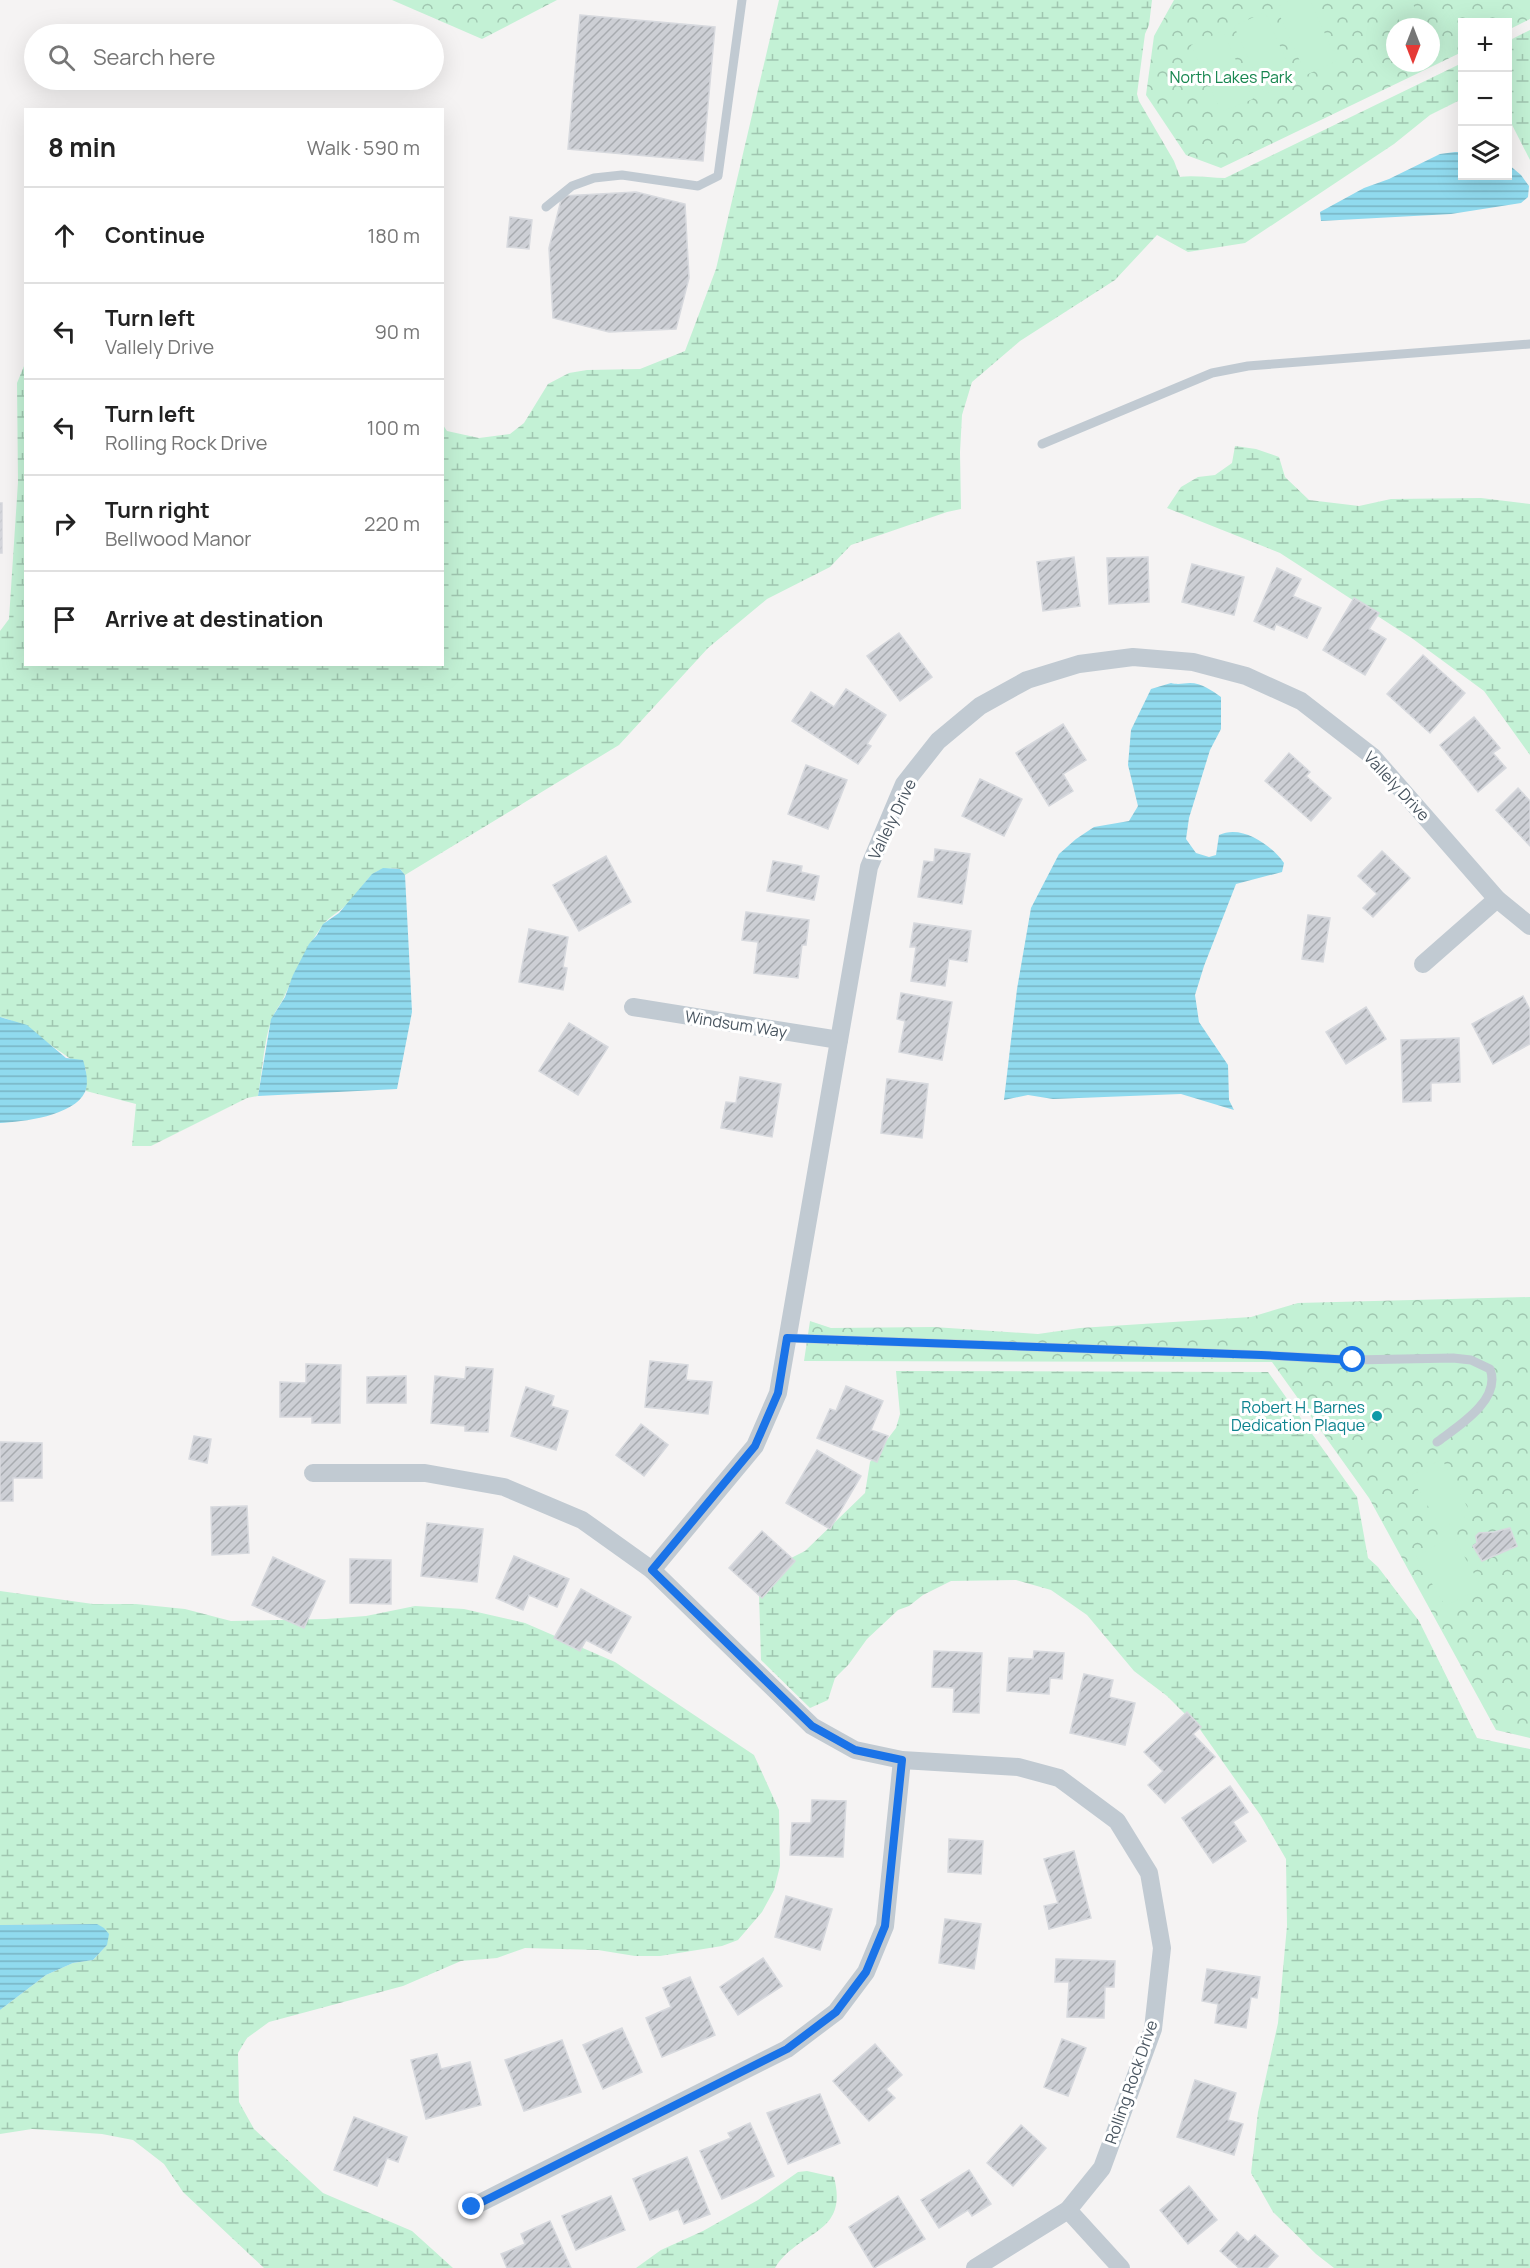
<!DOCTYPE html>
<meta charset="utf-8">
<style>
body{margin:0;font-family:Manrope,sans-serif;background:#f6f6f6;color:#222}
.controls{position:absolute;right:18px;top:18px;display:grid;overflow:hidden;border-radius:0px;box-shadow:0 6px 24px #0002}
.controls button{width:54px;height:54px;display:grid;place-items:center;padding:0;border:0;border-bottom:2px solid #e0e0e0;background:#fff;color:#222;font:30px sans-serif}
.compass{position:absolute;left:1386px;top:18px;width:54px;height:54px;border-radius:50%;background:#fff;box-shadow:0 6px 24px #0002;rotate:180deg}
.stop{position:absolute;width:18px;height:18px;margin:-14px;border:4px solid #1a73e8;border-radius:50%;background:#fff}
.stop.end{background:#1a73e8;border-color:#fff;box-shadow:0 2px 6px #0008}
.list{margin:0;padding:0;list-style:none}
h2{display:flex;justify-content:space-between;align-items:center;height:78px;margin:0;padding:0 24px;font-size:26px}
h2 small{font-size:20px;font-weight:400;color:#767676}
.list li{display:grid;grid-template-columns:39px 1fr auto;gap:18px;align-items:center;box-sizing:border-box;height:96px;padding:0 24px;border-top:2px solid #e0e0e0}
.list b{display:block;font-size:22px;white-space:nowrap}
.list p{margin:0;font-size:20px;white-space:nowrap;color:#767676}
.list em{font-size:20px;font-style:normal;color:#767676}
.icon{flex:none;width:33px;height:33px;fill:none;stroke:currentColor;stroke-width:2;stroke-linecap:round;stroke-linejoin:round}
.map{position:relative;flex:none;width:1530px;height:2268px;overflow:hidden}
.search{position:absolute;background:#fff;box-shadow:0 6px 24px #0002;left:24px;top:24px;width:420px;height:66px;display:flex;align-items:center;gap:15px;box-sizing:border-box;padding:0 21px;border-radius:33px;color:#767676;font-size:22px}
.panel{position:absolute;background:#fff;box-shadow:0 6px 24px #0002;left:24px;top:108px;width:420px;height:558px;border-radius:0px}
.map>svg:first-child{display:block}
</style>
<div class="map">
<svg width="1530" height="2268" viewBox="0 0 1530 2268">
<defs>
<pattern id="wetland-marsh" width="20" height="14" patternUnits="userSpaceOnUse" patternTransform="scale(1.5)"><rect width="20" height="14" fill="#c3f1d5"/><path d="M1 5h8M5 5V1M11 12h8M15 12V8" fill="none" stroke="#a0c6b0"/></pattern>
<pattern id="park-crowns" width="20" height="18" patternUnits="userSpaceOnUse" patternTransform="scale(1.5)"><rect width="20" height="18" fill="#c3f1d5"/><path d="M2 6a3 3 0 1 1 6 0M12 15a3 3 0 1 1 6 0" fill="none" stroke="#a0c6b0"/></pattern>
<pattern id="water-rules" width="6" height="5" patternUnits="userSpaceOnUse" patternTransform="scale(1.5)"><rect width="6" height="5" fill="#90daee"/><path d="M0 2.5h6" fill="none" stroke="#78b4c4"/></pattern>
<pattern id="building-hatch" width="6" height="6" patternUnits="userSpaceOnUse" patternTransform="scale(1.5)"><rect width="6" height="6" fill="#cdcfd5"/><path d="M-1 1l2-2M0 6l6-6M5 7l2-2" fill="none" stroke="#a8abb0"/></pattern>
</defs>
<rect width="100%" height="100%" fill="#f5f3f3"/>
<!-- wetland -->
<g fill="url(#wetland-marsh)">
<path d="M779,0H1152L1149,25L1145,34L1137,94L1139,101L1174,161L1180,177C1194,175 1210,178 1225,178L1462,63V99L1430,115L1394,144L1245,243L1188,252L1157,235L1115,280L1020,341L972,382L962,415L960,452L961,509L947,512L851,545L830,567L767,599L708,648L619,745L405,875L400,869C367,866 370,881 350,902C342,910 327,918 322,926C307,947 296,970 285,995C282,1003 275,1010 272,1019C264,1038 262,1075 258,1096L247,1098L151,1146H132L136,1104L86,1091V1069C64,1056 21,1020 0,1017V631L9,619L18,482L17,383L24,366L25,363L26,664H442L443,425L447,431L479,438L510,434L524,423L548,384L569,373L587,370L640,369L685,351L716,269Z"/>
<path d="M1530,30V160L1508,117V41Z"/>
<path d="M1235,446L1256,449L1279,457L1285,477L1309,500L1359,506L1391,499L1481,498L1530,504V755L1484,691L1413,639L1280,553L1167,508L1181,487L1198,477L1215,475L1232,463Z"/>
<path d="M896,1371L1268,1372L1357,1497L1368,1558L1378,1567L1419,1621L1477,1738L1530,1749V2268H1334L1316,2254L1273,2212L1251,2173L1258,2112L1278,2023L1287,1926L1286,1859L1261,1816L1199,1728L1167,1696L1134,1671L1087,1615L1051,1590L1016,1580L951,1581L923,1595L909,1606L898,1610L867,1639L849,1664L835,1678L828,1700L810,1708L761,1660L759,1594L791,1558L805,1551L865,1493L870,1462L896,1428L900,1414Z"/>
<path d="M0,1591L93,1604H136L185,1609L231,1621L326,1619L366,1616L415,1606L464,1609L525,1623L615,1662L754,1755L779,1810L780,1866L774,1890L762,1912L738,1940L722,1946L660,1956H635L598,1950L525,1948L497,1958L461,1961L403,1986L269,2022L247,2038L238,2053L239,2102L254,2129L323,2193L412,2231L453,2268H264L183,2192L164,2164L133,2140L102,2134L32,2129L0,2134V2010L46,1975L73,1963L93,1960L107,1945L97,1924L0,1925Z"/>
<path d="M807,2171L834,2177C849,2236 799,2229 775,2268H636L661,2250L703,2231L758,2200L798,2172Z"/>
</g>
<!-- park -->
<g fill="url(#park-crowns)" fill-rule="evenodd">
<path d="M392,0H557L482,39Z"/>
<path d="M1174,0H1530V19L1508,30V22H1462V52L1221,168L1186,155L1146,95L1154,36ZM1395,27H1431V63H1395Z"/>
<path d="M1530,1297V1738L1496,1730L1369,1498L1272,1362L804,1361L810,1321L831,1328L934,1327L1038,1334L1080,1328L1251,1317L1298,1303Z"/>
</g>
<!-- pitch -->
<g fill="#c3f1d5">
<path d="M1292,0H1310L1337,61L1306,75L1276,7Z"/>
<path d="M1390,0H1411L1423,25L1402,27Z"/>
<path d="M1265,12L1295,80L1264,94L1234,26Z"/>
<path d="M1223,31L1253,99L1221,112L1191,45Z"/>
<path d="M1442,1459L1471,1514L1441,1528L1410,1476Z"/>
<path d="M1453,1536L1482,1588L1445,1606L1416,1556Z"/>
</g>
<!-- water -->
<g fill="url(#water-rules)">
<path d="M1455,152H1462V176H1508V164L1521,175L1529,186L1528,197L1521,203L1451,214L1321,221L1320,212L1364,188L1389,179L1440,154Z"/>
<path d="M1171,683C1179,685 1183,683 1190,683C1201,683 1213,691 1221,697V729L1210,750L1189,818L1186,839L1196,853L1209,857L1216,855L1219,835C1242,824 1271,845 1284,863L1282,872L1236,884L1204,966L1195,995L1199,1022L1228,1065L1229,1100L1234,1110L1181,1094L1053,1099L1028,1095L1004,1100L1017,989L1031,908L1059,854L1076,839L1094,827L1129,821L1138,806L1128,765L1131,730L1151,689Z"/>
<path d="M383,868L400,869L405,875L412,1012L397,1089L258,1096L271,1019L285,997L293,975L309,944L317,935L323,924L339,913L372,874Z"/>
<path d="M0,1017L27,1025L66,1058L83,1060C86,1069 89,1084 85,1092C74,1116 22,1122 0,1123Z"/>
<path d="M97,1924L104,1928L109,1934L107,1945L93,1960L73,1963L46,1975L0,2010V1925Z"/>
</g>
<!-- building -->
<g fill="url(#building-hatch)" stroke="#d7d9de" stroke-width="1.5">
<path d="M580,15L715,27L703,161L568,149Z"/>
<path d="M636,192L685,204L689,278L676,329L609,332L553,318L549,248L562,196Z"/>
<path d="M510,217L532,220L529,249L507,247Z"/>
<rect x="0" y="503" width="2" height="50"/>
<path d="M1074,557L1080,606L1043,611L1037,562Z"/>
<path d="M1148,557L1149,602L1109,604L1107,558Z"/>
<path d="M1192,564L1244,577L1234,615L1182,602Z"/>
<path d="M1277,568L1301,579L1293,596L1321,608L1307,638L1276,624L1274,630L1254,621Z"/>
<path d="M1354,598L1379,613L1369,629L1386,639L1365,675L1323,650Z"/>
<path d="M899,633L932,677L900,701L867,656Z"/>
<path d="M1423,655L1465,693L1430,733L1387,694Z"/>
<path d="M846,689L886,715L867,744L871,746L858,764L792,721L811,692L834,707Z"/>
<path d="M1474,717L1500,748L1493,753L1506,768L1478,792L1440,745Z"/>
<path d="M1063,724L1086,760L1063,774L1073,791L1049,806L1016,753Z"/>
<path d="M1289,753L1310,772L1306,776L1331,798L1311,821L1265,781Z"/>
<path d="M806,765L847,780L828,829L788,814Z"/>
<path d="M980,779L1022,799L1004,836L962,816Z"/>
<path d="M1518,788L1530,801V846L1496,810Z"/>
<path d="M935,849L970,854L962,904L918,897L924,861L934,862Z"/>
<path d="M1382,851L1410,878L1373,917L1363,908L1377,894L1358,876Z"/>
<path d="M606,856L631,902L579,931L553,885Z"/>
<path d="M773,861L802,866L801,872L819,876L814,900L767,891Z"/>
<path d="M746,912L809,920L806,945H802L798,978L754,973L758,942L742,940Z"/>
<path d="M1308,915L1330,918L1323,962L1302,959Z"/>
<path d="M914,923L971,931L967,962L949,959L945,986L911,981L916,947H910Z"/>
<path d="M529,929L568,937L563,967L567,968L563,990L519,982Z"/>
<path d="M901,993L952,1002L942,1060L899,1052L905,1021L897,1019Z"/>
<path d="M1523,996L1530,1010V1044L1493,1064L1472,1024Z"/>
<path d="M1366,1007L1386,1039L1346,1064L1326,1032Z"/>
<path d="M569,1023L608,1047L578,1095L539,1071Z"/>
<path d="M1459,1038L1460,1082L1431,1083V1101L1403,1102L1401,1040Z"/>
<path d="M740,1077L781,1084L772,1137L721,1128L726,1102L736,1103Z"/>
<path d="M887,1079L928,1084L922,1138L881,1133Z"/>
<path d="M650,1361L688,1365L686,1380L712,1382L708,1414L645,1407Z"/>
<path d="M306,1364L341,1365L340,1423H312V1417H280V1382L306,1383Z"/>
<path d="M466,1367L493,1369L488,1432L465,1431V1426L431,1423L435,1376L465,1379Z"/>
<path d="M406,1376V1403H367V1377Z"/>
<path d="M846,1386L883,1401L871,1430L888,1436L877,1462L817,1438L830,1409L836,1411Z"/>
<path d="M526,1387L554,1396L551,1406L568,1411L556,1450L511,1436Z"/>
<path d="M641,1424L668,1445L644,1476L616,1455Z"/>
<path d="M194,1436L211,1439L207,1463L189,1459Z"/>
<path d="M0,1442L42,1443V1478H13V1501H0Z"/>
<path d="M817,1450L861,1476L830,1529L786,1503Z"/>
<path d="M247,1506L249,1553L212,1555L211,1507Z"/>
<path d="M427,1523L483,1529L477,1582L421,1576Z"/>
<path d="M1510,1528L1517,1546L1482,1561L1473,1546L1477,1543L1476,1536L1479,1533L1494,1532Z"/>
<path d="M762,1531L795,1561L762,1598L729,1568Z"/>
<path d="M514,1556L569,1579L557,1607L529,1595L523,1610L496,1598Z"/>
<path d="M273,1557L325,1581L304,1628L252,1605Z"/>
<path d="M350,1559L391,1560V1604L350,1603Z"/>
<path d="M581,1589L631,1617L611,1653L586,1640L580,1651L554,1638Z"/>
<path d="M934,1651L982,1653L979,1713L953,1712L954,1688L932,1687Z"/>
<path d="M1034,1651L1064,1653L1062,1679L1050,1678L1049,1694L1007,1691L1009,1658L1033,1659Z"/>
<path d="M1084,1674L1113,1680L1109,1697L1135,1703L1125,1745L1070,1733Z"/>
<path d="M1187,1712L1201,1727L1193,1734L1215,1757L1165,1803L1148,1785L1163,1771L1144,1752Z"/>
<path d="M1230,1786L1248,1812L1233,1822L1246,1841L1213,1863L1182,1818Z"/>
<path d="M812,1800L846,1801L843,1857L790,1855L792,1823H811Z"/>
<path d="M949,1839L983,1841L981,1874L948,1872Z"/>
<path d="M1074,1851L1091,1918L1049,1929L1044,1906L1058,1903L1044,1859Z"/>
<path d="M786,1896L832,1909L820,1950L775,1937Z"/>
<path d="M945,1919L981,1924L974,1969L939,1963Z"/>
<path d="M763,1958L782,1986L738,2015L720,1987Z"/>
<path d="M1056,1959L1115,1961L1114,1987H1105L1104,2018L1067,2017L1069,1982H1055Z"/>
<path d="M1207,1969L1260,1977L1257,1998L1251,1997L1246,2028L1215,2023L1218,2004L1202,2001Z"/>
<path d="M690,1977L715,2035L662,2057L646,2018L671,2007L663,1988Z"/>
<path d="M622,2028L642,2072L603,2089L583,2045Z"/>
<path d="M1062,2039L1086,2048L1068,2096L1044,2087Z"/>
<path d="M562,2040L581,2092L524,2111L505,2060Z"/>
<path d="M875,2044L902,2075L886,2089L895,2098L869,2121L833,2081Z"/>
<path d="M437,2054L441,2069L470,2062L481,2105L426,2119L411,2060Z"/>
<path d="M1195,2080L1236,2093L1228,2120L1243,2124L1234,2155L1177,2137Z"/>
<path d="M820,2094L840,2143L788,2164L767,2113Z"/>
<path d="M354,2117L407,2137L398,2162L387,2158L377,2186L334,2170Z"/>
<path d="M750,2123L774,2176L722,2199L700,2151L731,2138L728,2133Z"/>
<path d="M1021,2125L1046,2148L1013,2186L987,2163Z"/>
<path d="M687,2157L710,2214L684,2224L678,2209L650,2220L633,2179Z"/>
<path d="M969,2170L991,2204L972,2216L968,2210L939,2228L921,2200Z"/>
<path d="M1189,2186L1217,2220L1188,2244L1160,2210Z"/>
<path d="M611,2196L625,2230L576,2250L562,2216Z"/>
<path d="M898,2196L925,2239L874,2268L849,2227Z"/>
<path d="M550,2221L571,2268H507L501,2254L525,2244L521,2234Z"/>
<path d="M1237,2232L1248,2242L1255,2235L1278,2256L1267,2268H1239L1220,2251Z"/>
</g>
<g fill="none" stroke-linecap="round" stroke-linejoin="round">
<!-- lane -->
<g stroke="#c1cad2" stroke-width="9">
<path d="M546,207L572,186L594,178L622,175L698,186L718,176L742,0"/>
<path d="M1042,444L1212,373L1248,366L1530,344"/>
<path d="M787,1338L1261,1355L1353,1360L1453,1358L1471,1360L1490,1369C1502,1400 1457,1427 1437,1442"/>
</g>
<!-- street -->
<g stroke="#c1cad2" stroke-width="18">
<path d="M1423,964L1497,899"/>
<path d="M633,1007L839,1040"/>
<path d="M313,1473H425L504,1487L582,1520L652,1570L812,1726L855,1750L902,1760L1018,1767L1059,1778L1117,1821L1149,1873L1162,1948L1153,2029L1102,2168L1068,2210L975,2268"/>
<path d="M652,1570L755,1446L778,1393L869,867L904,784L938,741L980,706L1027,680L1079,664L1133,657L1193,662L1246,676L1301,701L1372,756L1497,899L1530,926"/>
<path d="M472,2207L787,2049L836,2012L866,1972L885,1926L902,1760"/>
<path d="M1068,2210L1121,2268"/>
</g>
</g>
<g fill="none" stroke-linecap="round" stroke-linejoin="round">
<!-- route -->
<path stroke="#1a73e8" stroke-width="8" d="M472,2207L787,2049L836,2012L866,1972L885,1926L902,1760L855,1750L812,1726L652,1570L755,1446L778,1393L787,1338L1261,1355L1353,1360"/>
</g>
<!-- markers -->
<circle fill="#0f9aa8" stroke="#fff" stroke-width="2" cx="1377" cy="1416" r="6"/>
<g text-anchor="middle" stroke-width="6" stroke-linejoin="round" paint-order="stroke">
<!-- park labels -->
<g font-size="16" fill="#17864f" stroke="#fff">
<text x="1231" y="83">North Lakes Park</text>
</g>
<!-- street labels -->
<g font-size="16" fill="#4a5661" stroke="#fff">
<text transform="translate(1397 786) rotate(47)" y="6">Vallely Drive</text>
<text transform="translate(892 819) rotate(-64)" y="6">Vallely Drive</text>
<text transform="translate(736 1024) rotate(9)" y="6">Windsum Way</text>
<text transform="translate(1131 2082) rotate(-71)" y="6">Rolling Rock Drive</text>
</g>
<!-- culture labels -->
<g font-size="16" fill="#0d838f" stroke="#fff" text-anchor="end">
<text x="1365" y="1413">Robert H. Barnes<tspan x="1365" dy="18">Dedication Plaque</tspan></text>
</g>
</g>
</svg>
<div class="controls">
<button>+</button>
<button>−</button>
<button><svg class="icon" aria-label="layers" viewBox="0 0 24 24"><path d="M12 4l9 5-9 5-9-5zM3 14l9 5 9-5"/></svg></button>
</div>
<svg class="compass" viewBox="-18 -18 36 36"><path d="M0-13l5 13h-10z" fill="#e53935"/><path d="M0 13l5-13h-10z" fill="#767676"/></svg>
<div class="stop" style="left:1353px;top:1360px"></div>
<div class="stop end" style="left:472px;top:2207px"></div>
<div class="search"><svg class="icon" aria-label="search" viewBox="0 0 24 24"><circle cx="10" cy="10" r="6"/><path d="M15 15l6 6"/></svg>Search here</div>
<section class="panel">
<h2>8 min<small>Walk · 590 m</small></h2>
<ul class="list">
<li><svg class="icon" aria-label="ahead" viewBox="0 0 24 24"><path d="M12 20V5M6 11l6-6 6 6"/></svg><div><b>Continue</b></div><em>180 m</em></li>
<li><svg class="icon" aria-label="left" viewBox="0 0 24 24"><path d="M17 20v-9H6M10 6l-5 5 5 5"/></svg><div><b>Turn left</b><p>Vallely Drive</p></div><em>90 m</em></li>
<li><svg class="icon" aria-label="left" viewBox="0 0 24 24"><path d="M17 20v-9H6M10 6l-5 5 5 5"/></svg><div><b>Turn left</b><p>Rolling Rock Drive</p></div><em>100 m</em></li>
<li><svg class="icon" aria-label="right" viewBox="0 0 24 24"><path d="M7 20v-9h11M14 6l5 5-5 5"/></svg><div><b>Turn right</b><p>Bellwood Manor</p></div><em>220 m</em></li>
<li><svg class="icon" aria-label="arrive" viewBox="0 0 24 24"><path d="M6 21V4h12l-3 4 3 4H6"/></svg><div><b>Arrive at destination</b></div></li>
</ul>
</section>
</div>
